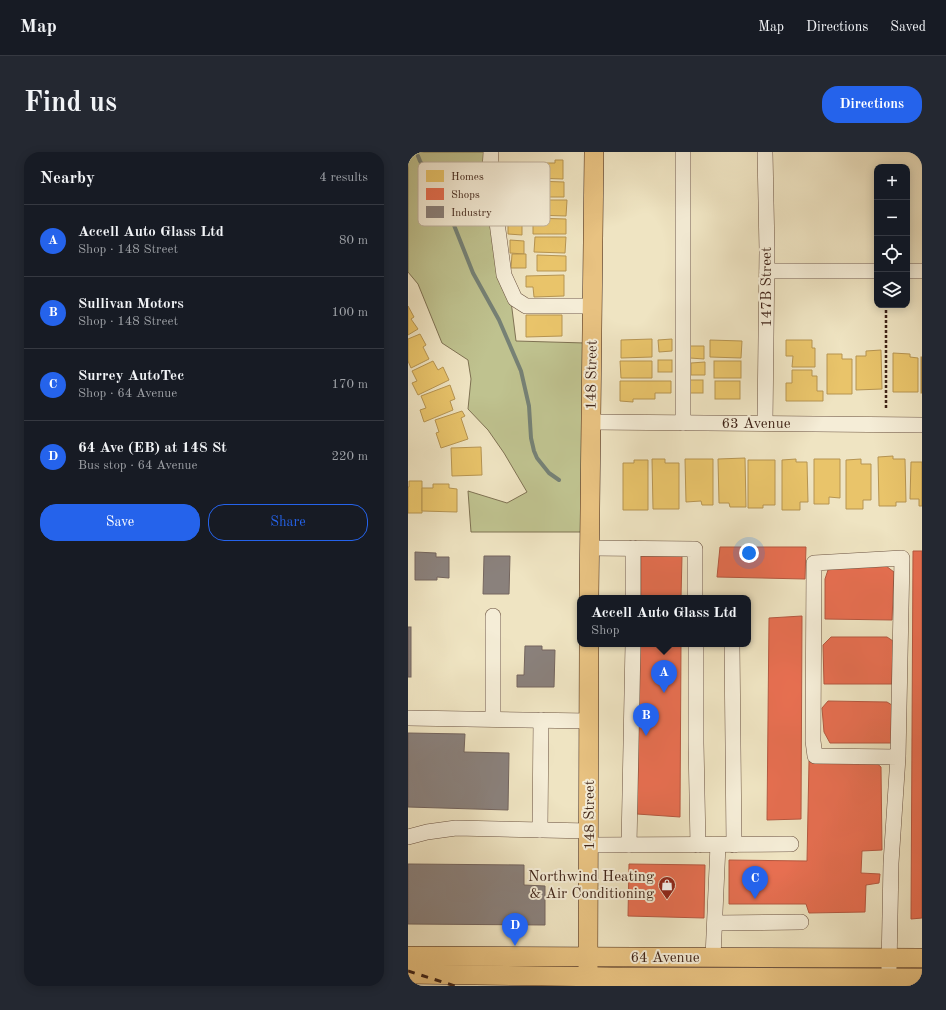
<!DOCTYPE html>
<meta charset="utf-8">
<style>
body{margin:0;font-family:"Old Standard TT",serif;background:#242831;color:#f1f3f6}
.controls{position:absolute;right:12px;top:12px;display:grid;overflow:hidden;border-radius:8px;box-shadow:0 2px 10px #0003}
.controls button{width:36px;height:36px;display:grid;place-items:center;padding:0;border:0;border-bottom:1px solid #363941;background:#171b24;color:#f1f3f6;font:20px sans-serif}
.you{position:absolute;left:341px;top:401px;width:14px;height:14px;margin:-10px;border:3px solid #fff;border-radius:50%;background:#1a73e8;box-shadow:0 0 0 6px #1a73e833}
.badge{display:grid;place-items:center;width:26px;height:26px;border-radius:50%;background:#2563eb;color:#fff;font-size:13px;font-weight:700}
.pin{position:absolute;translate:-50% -33px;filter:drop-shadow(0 1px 2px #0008)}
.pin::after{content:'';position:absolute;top:21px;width:14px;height:12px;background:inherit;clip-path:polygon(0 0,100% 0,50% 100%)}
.popup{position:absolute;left:169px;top:443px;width:174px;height:52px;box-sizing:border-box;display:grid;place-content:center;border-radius:8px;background:#171b24;filter:drop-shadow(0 1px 3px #0005);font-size:13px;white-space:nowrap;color:#9ea1a6}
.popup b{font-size:15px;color:#f1f3f6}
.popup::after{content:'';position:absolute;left:50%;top:100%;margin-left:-8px;border:8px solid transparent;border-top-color:#171b24}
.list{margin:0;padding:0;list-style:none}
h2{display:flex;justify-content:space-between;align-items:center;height:52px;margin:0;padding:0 16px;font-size:17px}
h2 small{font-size:13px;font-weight:400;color:#9ea1a6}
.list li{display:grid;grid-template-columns:26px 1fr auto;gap:12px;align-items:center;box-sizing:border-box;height:72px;padding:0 16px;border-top:1px solid #363941}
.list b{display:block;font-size:15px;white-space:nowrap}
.list p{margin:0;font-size:13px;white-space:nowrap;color:#9ea1a6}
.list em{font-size:13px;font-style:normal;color:#9ea1a6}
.actions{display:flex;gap:8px;padding:12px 16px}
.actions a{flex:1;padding:9px 0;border:1px solid #2563eb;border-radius:16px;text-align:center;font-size:14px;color:#2563eb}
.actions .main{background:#2563eb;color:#fff}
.icon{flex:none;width:22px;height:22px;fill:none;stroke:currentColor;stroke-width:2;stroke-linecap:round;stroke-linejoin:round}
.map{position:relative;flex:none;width:514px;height:834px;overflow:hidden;border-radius:16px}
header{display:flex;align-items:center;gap:24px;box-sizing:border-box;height:56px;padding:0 20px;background:#171b24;border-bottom:1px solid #363941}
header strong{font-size:19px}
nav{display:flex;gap:22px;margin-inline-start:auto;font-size:14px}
.intro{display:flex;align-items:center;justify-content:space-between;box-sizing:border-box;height:96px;padding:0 24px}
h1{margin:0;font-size:28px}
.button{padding:10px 18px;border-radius:16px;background:#2563eb;color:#fff;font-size:14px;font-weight:700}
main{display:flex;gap:24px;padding:0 24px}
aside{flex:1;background:#171b24;border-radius:16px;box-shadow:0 2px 10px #0003}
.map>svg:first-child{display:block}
</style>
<header>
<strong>Map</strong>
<nav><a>Map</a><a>Directions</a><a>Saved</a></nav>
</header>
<div class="intro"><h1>Find us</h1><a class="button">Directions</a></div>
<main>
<aside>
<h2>Nearby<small>4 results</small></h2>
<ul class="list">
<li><span class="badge">A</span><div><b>Accell Auto Glass Ltd</b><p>Shop · 148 Street</p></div><em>80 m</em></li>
<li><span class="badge">B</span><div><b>Sullivan Motors</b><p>Shop · 148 Street</p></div><em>100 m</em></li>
<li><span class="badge">C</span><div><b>Surrey AutoTec</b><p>Shop · 64 Avenue</p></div><em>170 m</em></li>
<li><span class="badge">D</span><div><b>64 Ave (EB) at 148 St</b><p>Bus stop · 64 Avenue</p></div><em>220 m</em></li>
</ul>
<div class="actions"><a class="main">Save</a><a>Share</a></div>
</aside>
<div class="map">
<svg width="514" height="834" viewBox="0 0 514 834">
<rect width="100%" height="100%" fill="#efe4c2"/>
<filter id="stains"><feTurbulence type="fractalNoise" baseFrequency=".005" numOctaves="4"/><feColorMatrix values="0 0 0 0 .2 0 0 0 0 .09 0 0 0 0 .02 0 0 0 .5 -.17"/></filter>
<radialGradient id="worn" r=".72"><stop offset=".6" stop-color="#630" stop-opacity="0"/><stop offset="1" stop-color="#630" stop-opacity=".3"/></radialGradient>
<!-- green -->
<path fill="#bfc28f" stroke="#7f7253" d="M0,0H79L103,149L108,189L177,191V380H63L60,339L99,351L119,340L96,301L80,278L60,257L63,227L60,208L34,191L10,132L0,120Z"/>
<!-- homes -->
<g fill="#e9c46a" stroke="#b69451">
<path d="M147,8H155V27L127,26V11H147Z"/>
<rect x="101" y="14" width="14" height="13"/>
<path d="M127,29L156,30V45H126Z"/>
<path d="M102,33H115V46L101,45Z"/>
<path d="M127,48H159L158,64L127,63Z"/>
<path d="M102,51H116L115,64H102Z"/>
<path d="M125,66L158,67V82H125Z"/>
<path d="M100,70H114V83L100,82Z"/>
<path d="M127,85H158L157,101L126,100Z"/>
<path d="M102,88L116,89V102L102,101Z"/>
<path d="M104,102H118V116H103Z"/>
<path d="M129,103L158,104V119H129Z"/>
<path d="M156,123V144L126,145L125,135H118V124Z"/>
<path d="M0,154L6,165L3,167L10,177L0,183Z"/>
<path d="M118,163H154V184L118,185Z"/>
<path d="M12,182L18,193L15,195L21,207L3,216L0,209V187Z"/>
<path d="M244,187V205L213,206V188Z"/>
<path d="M264,187V199L251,200L250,188Z"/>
<path d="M302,188L334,189L333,206L302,205Z"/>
<path d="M378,188H404V196H407V215H384L385,204H378Z"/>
<path d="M282,194H296V207L282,206Z"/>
<path d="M473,198L474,237L448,238V204H458V199Z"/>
<path d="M485,201L502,202V205L510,206V240H485Z"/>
<path d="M419,202H434V207H444V242H419Z"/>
<rect x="513" y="205" width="1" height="36"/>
<rect x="250" y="208" width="14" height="12"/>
<path d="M25,209L30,218L35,215L41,228L10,243L4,231L9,229L4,219Z"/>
<path d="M212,209H244V226H213Z"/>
<rect x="306" y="209" width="27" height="17"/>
<path d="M297,210V223H283V211Z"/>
<path d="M384,218H404V224H409V239H415V249H378V231H384Z"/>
<rect x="282" y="228" width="13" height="13"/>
<path d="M212,229H263V241H247V247H225V250L212,249Z"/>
<rect x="307" y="229" width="25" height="18"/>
<path d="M42,233L47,247L42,249L45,258L16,270L12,258L18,256L13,244Z"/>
<path d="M54,259L57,264L53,266L60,287L33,296L28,281L31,280L27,268Z"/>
<path d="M73,295L74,323L44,324L43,296Z"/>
<path d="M485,304V307H497L498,350H488V354H471L470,305Z"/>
<path d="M337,306L338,355H322L321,351H311L310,307Z"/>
<path d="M244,307H257V311H271V357H245Z"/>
<path d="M277,307H305V353H294L293,349L278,350Z"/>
<path d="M388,307V310H399L400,350H392V358H374V308Z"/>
<path d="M406,307H432V346L421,345V352H406Z"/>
<path d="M453,307V312H463V348H455V357H438V308Z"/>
<path d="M226,308H240V358H215V311H226Z"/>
<path d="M340,308H367V353H355V356H340Z"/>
<path d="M503,310H514V354H511V347H502Z"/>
<path d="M1,329H14V361H0V335H1Z"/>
<path d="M25,332H41V336L49,337V360L14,359V336H25Z"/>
</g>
<!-- shops -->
<g fill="#e76f51" stroke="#b55840">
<path d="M312,395H398L397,427L309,425Z"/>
<path d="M505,399H514V766L503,767Z"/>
<path d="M233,404H274L273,446H233Z"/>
<path d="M478,414L486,420L484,468L417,467V427L421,415Z"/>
<path d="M394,464L393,667L359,668L361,466Z"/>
<path d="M423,485H479L485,489L484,532H416L415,493Z"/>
<path d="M232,492H273L272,665L229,662Z"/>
<path d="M420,549L479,550L487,555L486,591H422L416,580L414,556Z"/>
<path d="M401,609H466L473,615L474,698L454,699L453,721L472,722L471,731L458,733L457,760L401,761L398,752H321V708L399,709Z"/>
<path d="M221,712L297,713L296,766L220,764Z"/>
</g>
<!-- industry -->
<g fill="#8a817c" stroke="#74655e">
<path d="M7,400L28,401V405H41V426L29,425V428H7Z"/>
<path d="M76,404H102L101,442H75Z"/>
<rect x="0" y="475" width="3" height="50"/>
<path d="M117,494H134V498H147L146,535H109V523H116Z"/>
<path d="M0,581L57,582L56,600L101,601L100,658L0,655Z"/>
<path d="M0,712L116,713V733L137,734V773L0,772Z"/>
</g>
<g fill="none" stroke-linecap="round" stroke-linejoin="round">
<!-- stream -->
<path stroke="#768175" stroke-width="4" d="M10,4L12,9L34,43L65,121L91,168L113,219L121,254L123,286L126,299L129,306L141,321L151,328"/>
<defs>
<g id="minor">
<path d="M83,0L82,18L96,123L107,147L118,154H184"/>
<path d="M357,0L359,99L357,271"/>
<path d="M359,119H469"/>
<path d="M499,119H514"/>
<path d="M183,270L514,273"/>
<path d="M275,271V0"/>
<path d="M182,396L287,397V446"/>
<path d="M225,446V396"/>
<path d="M85,464V567"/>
<path d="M288,492V591L290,693"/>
<path d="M324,492L326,693"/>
<path d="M0,566L181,569"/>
<path d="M132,678L133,568"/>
<path d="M0,685L19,680L48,676L181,679"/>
<path d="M181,693L383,692"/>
<path d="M221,693L225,492"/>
<path d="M307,771L393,770"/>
<path d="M305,805L310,693"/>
<path d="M481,816L483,711L490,605L494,406L406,411L405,589L407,604L490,605"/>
</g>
<g id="major">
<path d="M181,446L186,0"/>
<path d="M0,804L514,806"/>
<path d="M180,817L181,492"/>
<path d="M0,822L203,825L514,826"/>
</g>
</defs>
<!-- minor casing -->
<use href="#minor" stroke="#6b5342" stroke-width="16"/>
<!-- major casing -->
<use href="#major" stroke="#3f2317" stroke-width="20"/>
<!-- path -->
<path stroke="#3f2317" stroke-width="2.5" stroke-dasharray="3 2" stroke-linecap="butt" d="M478,153V258"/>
<!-- minor -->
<use href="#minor" stroke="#f5edd7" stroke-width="15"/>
<!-- major -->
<use href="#major" stroke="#e8c281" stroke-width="19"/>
<!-- rail -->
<path stroke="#3f2317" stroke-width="3" stroke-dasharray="7 7" stroke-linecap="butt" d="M0,819L47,834"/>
</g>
<!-- icons -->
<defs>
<symbol id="shop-pin" viewBox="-11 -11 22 30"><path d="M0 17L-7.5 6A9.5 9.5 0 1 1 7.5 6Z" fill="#8f2418" stroke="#f5edd7"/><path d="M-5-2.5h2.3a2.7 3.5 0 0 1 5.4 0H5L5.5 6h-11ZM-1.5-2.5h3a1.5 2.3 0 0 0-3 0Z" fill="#fff"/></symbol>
</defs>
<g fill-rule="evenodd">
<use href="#shop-pin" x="249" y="723" width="20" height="27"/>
</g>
<g text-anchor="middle" stroke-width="4" stroke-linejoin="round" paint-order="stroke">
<!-- street labels -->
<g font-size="15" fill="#3f2317" stroke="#f5edd7">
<text transform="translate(358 135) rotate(-90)" y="5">147B Street</text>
<text transform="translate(183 223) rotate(-89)" y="5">148 Street</text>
<text x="348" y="276">63 Avenue</text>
<text transform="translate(181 663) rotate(-90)" y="5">148 Street</text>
<text x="257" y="810">64 Avenue</text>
</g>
<!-- poi labels -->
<g font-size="15" fill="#3f2317" stroke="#f5edd7" text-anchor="end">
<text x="246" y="729">Northwind Heating<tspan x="246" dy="17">&amp; Air Conditioning</tspan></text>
</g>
</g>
<!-- legend -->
<rect x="10" y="10" width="132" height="64" rx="6" fill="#f5edd7" stroke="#beb09d" stroke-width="1"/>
<rect x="18" y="18" width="18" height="12" fill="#e9c46a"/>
<rect x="18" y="36" width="18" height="12" fill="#e76f51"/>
<rect x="18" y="54" width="18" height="12" fill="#8a817c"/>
<g font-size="11" fill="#3f2317">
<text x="43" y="28">Homes</text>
<text x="43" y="46">Shops</text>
<text x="43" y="64">Industry</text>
</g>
<rect width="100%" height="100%" filter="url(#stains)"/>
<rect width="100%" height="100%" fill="url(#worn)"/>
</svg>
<div class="controls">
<button>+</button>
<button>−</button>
<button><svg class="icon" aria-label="locate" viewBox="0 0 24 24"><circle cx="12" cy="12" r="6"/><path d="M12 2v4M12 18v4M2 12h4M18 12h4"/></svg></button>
<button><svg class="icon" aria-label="layers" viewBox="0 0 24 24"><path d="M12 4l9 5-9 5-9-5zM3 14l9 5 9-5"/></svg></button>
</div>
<div class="you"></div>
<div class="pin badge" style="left:256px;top:541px">A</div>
<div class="popup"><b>Accell Auto Glass Ltd</b>Shop</div>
<div class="pin badge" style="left:238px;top:584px">B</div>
<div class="pin badge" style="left:347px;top:747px">C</div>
<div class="pin badge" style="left:107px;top:794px">D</div>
</div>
</main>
